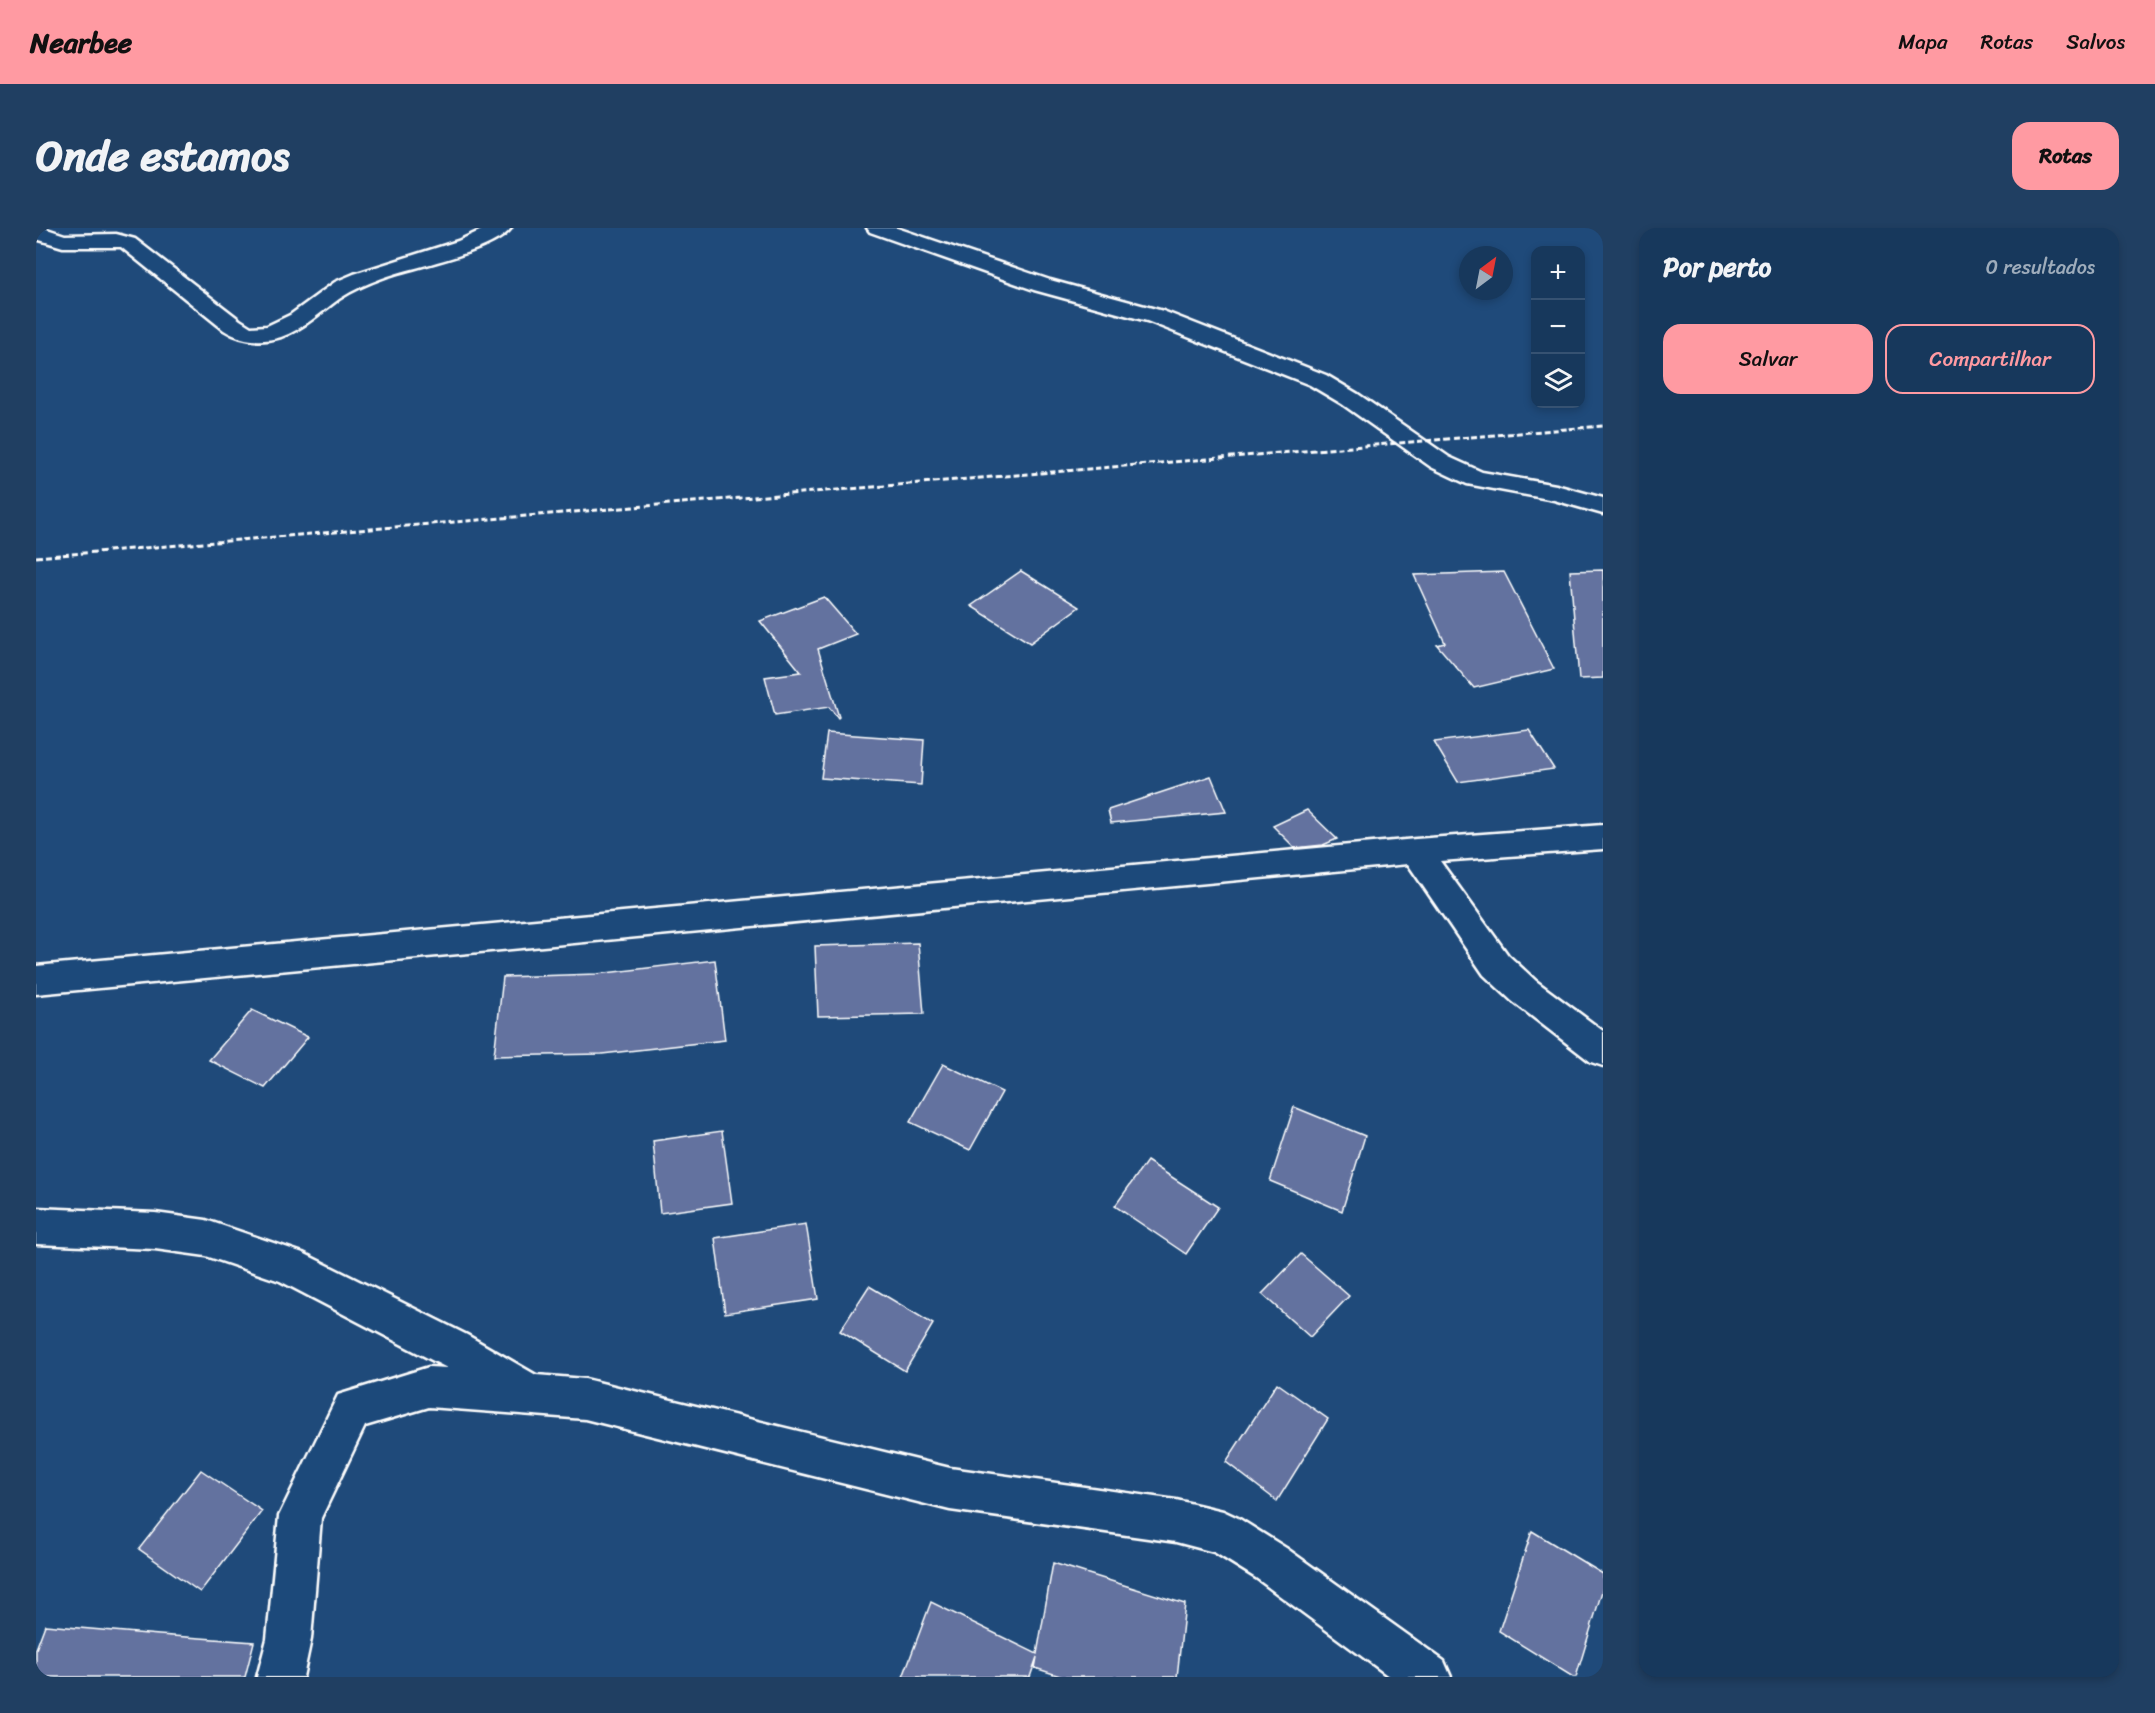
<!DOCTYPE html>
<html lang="pt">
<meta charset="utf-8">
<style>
body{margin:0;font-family:Sriracha,sans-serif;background:#203f62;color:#f1f3f6}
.controls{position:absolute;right:18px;top:18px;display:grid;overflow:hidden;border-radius:12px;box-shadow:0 3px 9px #0003}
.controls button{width:54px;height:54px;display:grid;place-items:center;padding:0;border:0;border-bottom:2px solid #365272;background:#17385c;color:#f1f3f6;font:30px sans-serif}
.compass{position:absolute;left:1423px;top:18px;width:54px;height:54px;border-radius:50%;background:#17385c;box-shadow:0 3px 9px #0003;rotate:32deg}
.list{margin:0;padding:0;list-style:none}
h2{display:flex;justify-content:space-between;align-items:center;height:78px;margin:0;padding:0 24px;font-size:26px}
h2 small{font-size:20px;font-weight:400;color:#9eacbb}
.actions{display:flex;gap:12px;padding:18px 24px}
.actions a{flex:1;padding:14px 0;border:2px solid #ff9aa2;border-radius:18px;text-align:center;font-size:21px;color:#ff9aa2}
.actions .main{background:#ff9aa2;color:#111}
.icon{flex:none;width:33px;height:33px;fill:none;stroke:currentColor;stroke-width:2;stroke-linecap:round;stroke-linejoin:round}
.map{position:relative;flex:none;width:1567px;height:1449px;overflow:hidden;border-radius:18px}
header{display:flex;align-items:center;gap:36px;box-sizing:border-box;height:84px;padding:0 30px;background:#ff9aa2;color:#111}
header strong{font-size:28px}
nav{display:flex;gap:33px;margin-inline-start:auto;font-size:21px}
.intro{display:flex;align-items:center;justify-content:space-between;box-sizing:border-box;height:144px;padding:0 36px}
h1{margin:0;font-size:42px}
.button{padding:15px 27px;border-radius:18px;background:#ff9aa2;color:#111;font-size:21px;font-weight:700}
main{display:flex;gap:36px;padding:0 36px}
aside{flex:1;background:#17385c;border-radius:18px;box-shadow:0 3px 9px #0003}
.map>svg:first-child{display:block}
</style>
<header>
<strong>Nearbee</strong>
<nav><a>Mapa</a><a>Rotas</a><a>Salvos</a></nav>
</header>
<div class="intro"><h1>Onde estamos</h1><a class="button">Rotas</a></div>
<main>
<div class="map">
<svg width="1567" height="1449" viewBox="0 0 1567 1449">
<rect width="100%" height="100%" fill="#1f4a7a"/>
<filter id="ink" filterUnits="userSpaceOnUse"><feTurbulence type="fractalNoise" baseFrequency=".0167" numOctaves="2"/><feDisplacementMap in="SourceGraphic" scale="12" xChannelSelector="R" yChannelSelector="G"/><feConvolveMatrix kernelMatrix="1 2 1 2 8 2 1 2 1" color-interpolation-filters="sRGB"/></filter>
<g filter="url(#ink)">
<!-- building -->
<g fill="#64729f" stroke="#fff" stroke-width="1.5">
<path d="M1567,342V450L1543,451L1534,343Z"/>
<path d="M985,343L1043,379L994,415L935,378Z"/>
<path d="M1468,344L1518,441L1438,460L1401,417L1409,415L1378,347Z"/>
<path d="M788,369L820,406L782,421L803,489L802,490L793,479L739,487L729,449L765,444L724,393Z"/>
<path d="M1493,502L1518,541L1422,554L1398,514Z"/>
<path d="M791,505L888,512L885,557L785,550Z"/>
<path d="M1175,548L1190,584L1075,595L1072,582Z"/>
<path d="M1271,582L1301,611L1287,617L1259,620L1237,598Z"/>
<path d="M882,715L888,786L782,788L779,718Z"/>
<path d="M679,732L689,812L566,826L458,828L467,749L561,746Z"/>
<path d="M216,782L272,809L229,860L173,832Z"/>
<path d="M907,836L966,864L934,922L874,894Z"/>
<path d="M1258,879L1329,908L1306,983L1234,953Z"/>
<path d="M686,903L696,975L624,985L617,913Z"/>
<path d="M1111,933L1182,979L1150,1026L1079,978Z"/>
<path d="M770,996L782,1071L689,1085L679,1010Z"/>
<path d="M1265,1026L1313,1068L1274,1109L1226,1066Z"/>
<path d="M833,1058L897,1096L869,1143L804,1103Z"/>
<path d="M1241,1155L1292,1191L1241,1273L1190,1234Z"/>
<path d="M165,1242L226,1283L164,1364L103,1321Z"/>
<path d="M1496,1303L1567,1346V1360L1540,1449H1537L1463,1403Z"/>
<path d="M1017,1335L1149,1376L1141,1449H1027L999,1440L1001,1429L994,1449H867L895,1374L1001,1426Z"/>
<path d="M9,1397L123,1407L218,1414L209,1449H0V1421Z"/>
</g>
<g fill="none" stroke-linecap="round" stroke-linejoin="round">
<defs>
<g id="minor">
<path d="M0,0H8L29,7L80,6L99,11L204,92L215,99L231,98L254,87L299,54L318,46L422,13L450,0H475C459,23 381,38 352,48C335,54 318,61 303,71C284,85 267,101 245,109C225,115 205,113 188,102L85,19H27L0,11Z"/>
<path d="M831,0H861L1014,52L1127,83L1290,147L1322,166L1413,229L1446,244L1520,257L1567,270V286L1518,272L1431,256L1395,239L1306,176L1274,157L1111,93L998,62L834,4Z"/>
<path d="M1567,597V621L1404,633L1472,727L1500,753L1567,803V838L1555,834L1476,773L1448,747L1372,636L0,766V738L1380,611Z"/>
<path d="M0,980L119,985L170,992L267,1025L431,1107L500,1147L549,1151L914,1240L1140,1272L1187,1283L1202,1290L1250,1320L1408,1433L1415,1449H1354L1220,1350L1178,1324L1140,1314L914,1282L549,1191L393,1179L329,1198L285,1290L275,1411L267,1449H221L231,1411L243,1288L302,1167L393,1139L411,1140L244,1053L170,1028L119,1021L0,1016Z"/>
</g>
</defs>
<!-- minor casing -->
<use href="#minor" stroke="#fff" stroke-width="5"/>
<!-- minor -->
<use href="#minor" fill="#1f4a7a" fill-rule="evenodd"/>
<!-- rail -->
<path stroke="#fff" stroke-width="3" stroke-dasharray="6 3" stroke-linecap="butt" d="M0,329L1567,198"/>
</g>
</g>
</svg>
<div class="controls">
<button>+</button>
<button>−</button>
<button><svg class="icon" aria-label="layers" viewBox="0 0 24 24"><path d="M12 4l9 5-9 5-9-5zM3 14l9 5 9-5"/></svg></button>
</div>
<svg class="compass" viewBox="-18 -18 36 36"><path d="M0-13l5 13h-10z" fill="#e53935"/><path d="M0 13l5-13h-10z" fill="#9eacbb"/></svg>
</div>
<aside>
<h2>Por perto<small>0 resultados</small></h2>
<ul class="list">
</ul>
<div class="actions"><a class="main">Salvar</a><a>Compartilhar</a></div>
</aside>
</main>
